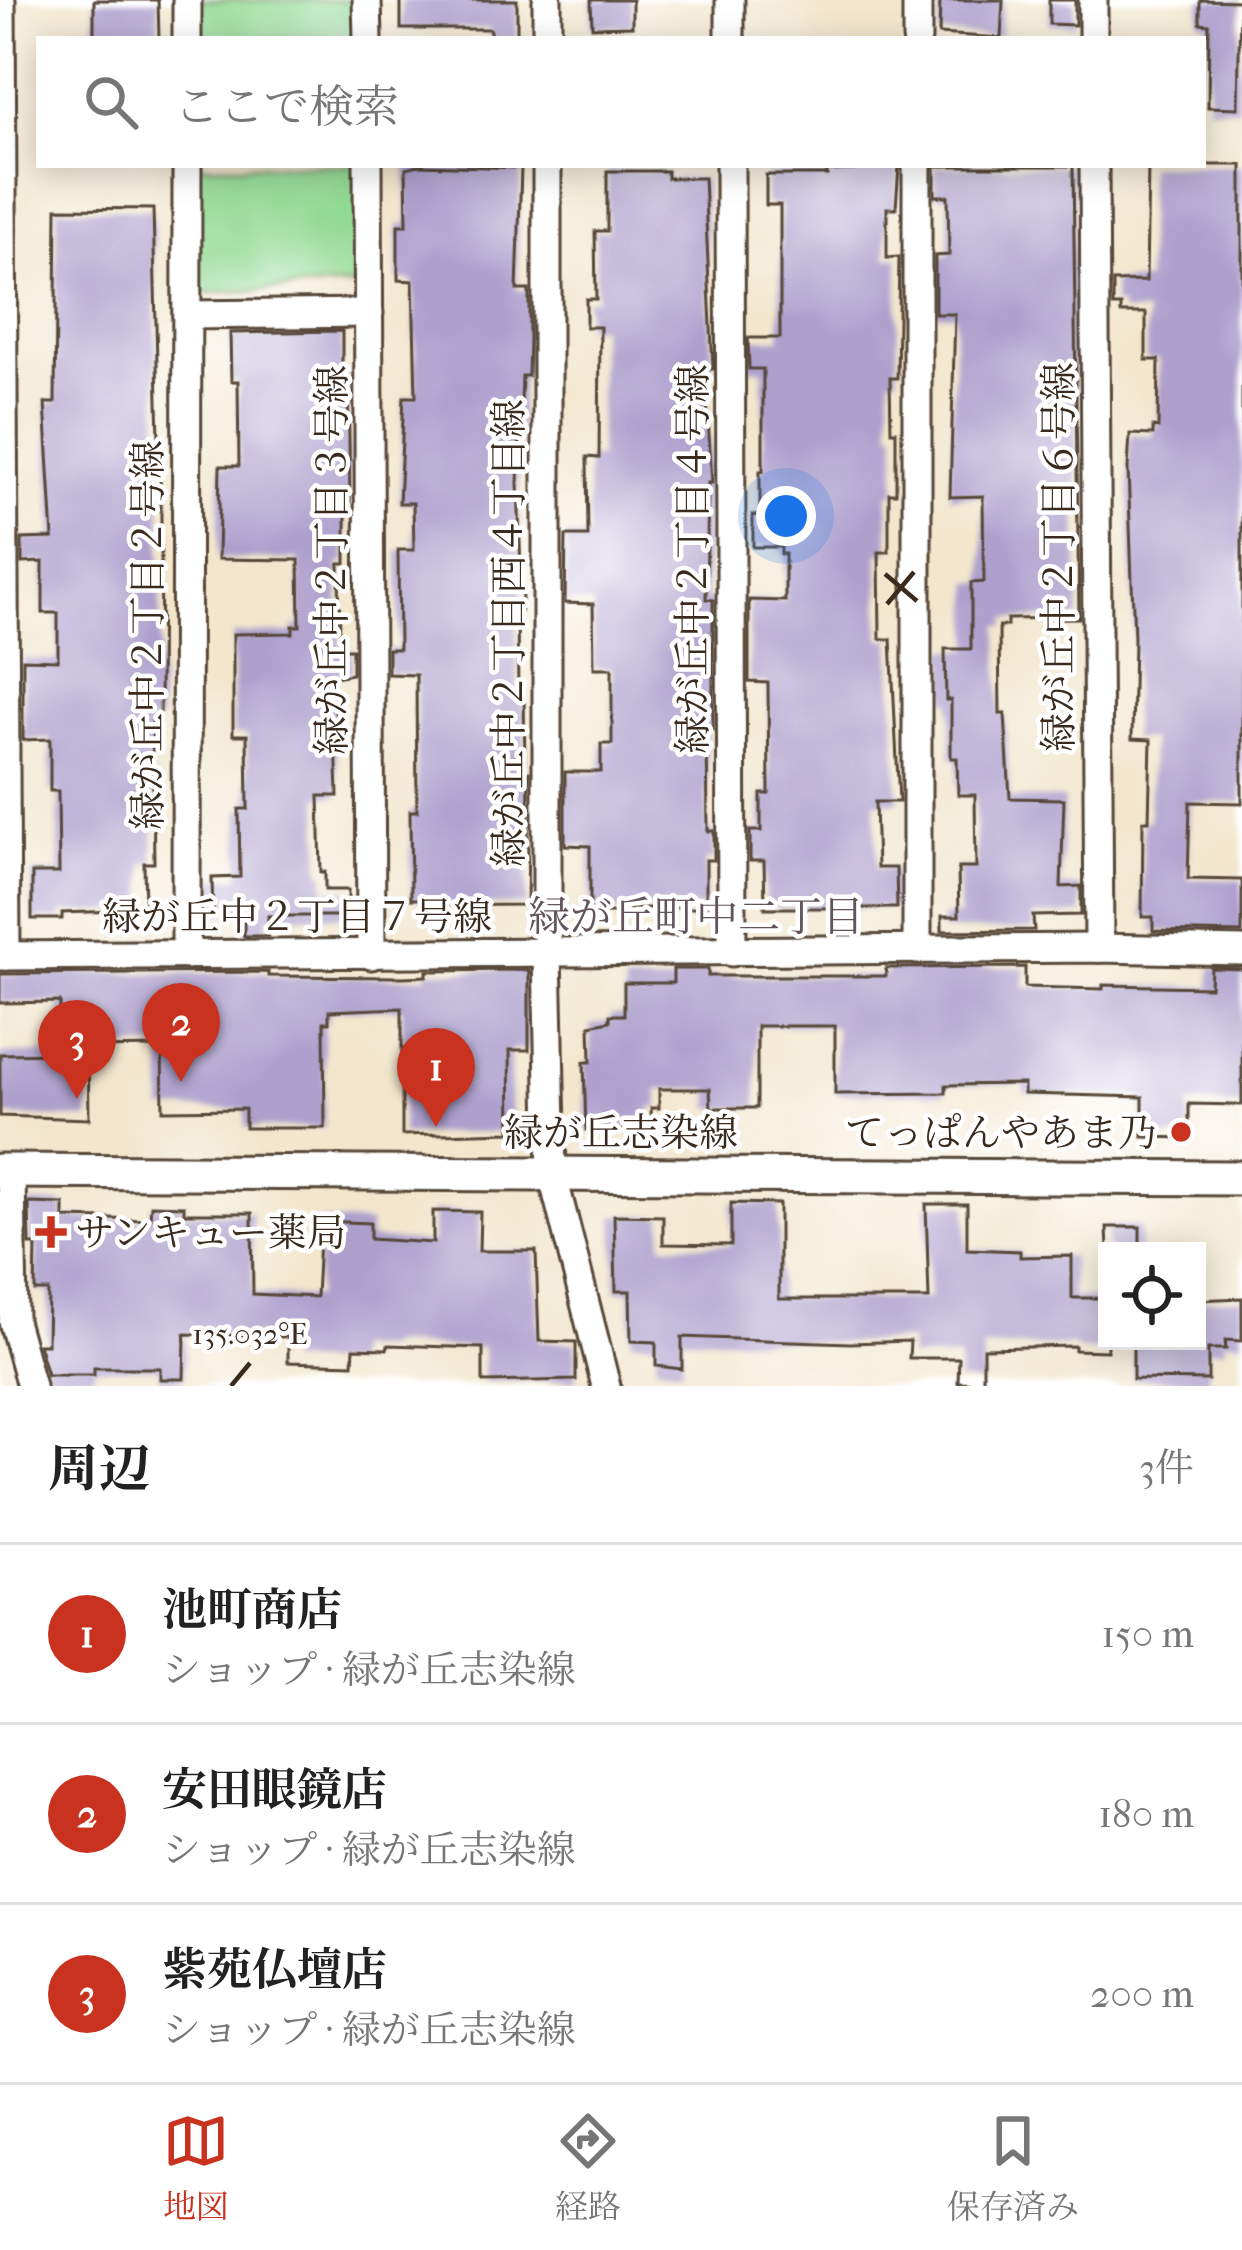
<!DOCTYPE html>
<html lang="ja">
<meta charset="utf-8">
<style>
body{margin:0;font-family:"IM FELL French Canon","Noto Serif JP",serif;background:#f6f6f6;color:#222}
.controls{position:absolute;right:36px;bottom:36px;display:grid;overflow:hidden;border-radius:0px;box-shadow:0 6px 30px #0003}
.controls button{width:108px;height:108px;display:grid;place-items:center;padding:0;border:0;border-bottom:3px solid #e0e0e0;background:#fff;color:#222;font:60px sans-serif}
.you{position:absolute;left:786px;top:516px;width:42px;height:42px;margin:-30px;border:9px solid #fff;border-radius:50%;background:#1a73e8;box-shadow:0 0 0 18px #1a73e833}
.badge{display:grid;place-items:center;width:78px;height:78px;border-radius:50%;background:#c8321e;color:#fff;font-size:39px;font-weight:700}
.pin{position:absolute;translate:-50% -99px;filter:drop-shadow(0 3px 6px #0008)}
.pin::after{content:'';position:absolute;top:63px;width:42px;height:36px;background:inherit;clip-path:polygon(0 0,100% 0,50% 100%)}
.list{margin:0;padding:0;list-style:none}
h2{display:flex;justify-content:space-between;align-items:center;height:156px;margin:0;padding:0 48px;font-size:51px}
h2 small{font-size:39px;font-weight:400;color:#767676}
.list li{display:grid;grid-template-columns:78px 1fr auto;gap:36px;align-items:center;box-sizing:border-box;height:180px;padding:0 48px;border-top:3px solid #e0e0e0}
.list b{display:block;font-size:45px;white-space:nowrap}
.list p{margin:0;font-size:39px;white-space:nowrap;color:#767676}
.list em{font-size:39px;font-style:normal;color:#767676}
.icon{flex:none;width:66px;height:66px;fill:none;stroke:currentColor;stroke-width:2;stroke-linecap:round;stroke-linejoin:round}
.map{position:relative;flex:none;width:1242px;height:1386px;overflow:hidden}
.search{position:absolute;background:#fff;box-shadow:0 6px 30px #0003;left:36px;right:36px;top:36px;height:132px;display:flex;align-items:center;gap:30px;box-sizing:border-box;padding:0 42px;border-radius:0px;color:#767676;font-size:45px}
.sheet{height:696px;background:#fff}
nav{display:flex;justify-content:space-around;align-items:center;box-sizing:border-box;height:168px;border-top:3px solid #e0e0e0;background:#fff;font-size:33px;color:#767676}
nav a{display:grid;justify-items:center;gap:6px}
nav .on{color:#c8321e}
.map>svg:first-child{display:block}
</style>
<div class="map">
<svg width="1242" height="1386" viewBox="0 0 1242 1386">
<rect width="100%" height="100%" fill="#fff"/>
<filter id="ink" filterUnits="userSpaceOnUse"><feTurbulence type="fractalNoise" baseFrequency=".00833" numOctaves="2"/><feDisplacementMap in="SourceGraphic" scale="24" xChannelSelector="R" yChannelSelector="G"/><feConvolveMatrix kernelMatrix="1 2 1 2 8 2 1 2 1" color-interpolation-filters="sRGB"/></filter>
<filter id="wash" filterUnits="userSpaceOnUse"><feTurbulence type="fractalNoise" baseFrequency=".004" numOctaves="4" result="noise"/><feDisplacementMap in="SourceGraphic" scale="48" xChannelSelector="R" yChannelSelector="G"/><feGaussianBlur stdDeviation="2.7" result="paint"/><feColorMatrix in="noise" values="0 0 0 0 0 0 0 0 0 0 0 0 0 0 0 0 0 1.4 0 .05"/><feComposite in="paint" operator="in"/></filter>
<g filter="url(#wash)">
<rect width="100%" height="100%" fill="#f3e6cd"/>
<!-- green -->
<g fill="#92d993" stroke="#668258" stroke-width="3">
<path d="M187,0H367L368,39H187Z"/>
<path d="M187,165H368L369,285L187,294Z"/>
</g>
<g id="blocks">
<!-- building -->
<g fill="#ada0cd">
<path d="M94,0H158L159,39H94Z"/>
<path d="M401,0H517V39H490V29H401Z"/>
<path d="M591,0H632V26L592,27Z"/>
<path d="M940,0H1003L1001,38L939,34Z"/>
<path d="M1049,0H1075V25L1049,24Z"/>
<path d="M1200,0L1240,1L1238,108L1208,107L1209,24L1200,23Z"/>
<path d="M419,165L521,168L517,290H529V337L528,376H522L518,483L522,601L520,615H517L518,691H524L525,772H529L527,905L422,906L421,899H411L410,811H417L416,675L388,674V649H399L398,550H414L413,503H399L404,397H416L413,281L398,280V225H407L406,168Z"/>
<path d="M1148,165H1242V803L1190,802L1188,879L1242,880V933L1153,931V917H1142L1143,821H1149L1151,740L1132,739L1134,638L1128,468L1130,434L1153,435V427L1158,428L1159,360H1146V313H1121V306H1113V282L1146,281Z"/>
<path d="M855,166H899L896,208H887V258L899,257L897,378H890L891,431H896V493H889V552H879L880,639H891L899,802H875L877,868H896L897,908H765L764,861H750V831H761V794H769L768,683L749,682V600L785,601V554H781V547H753V515L760,516V471H763V369H749L748,338H780V205H766V175H827V171L855,170Z"/>
<path d="M935,166H1073L1079,618L1007,619V626H999L1000,714H1005L1010,798L1064,799L1061,887L1081,886V915L1033,916L1034,930L942,931V916H959L958,868H976L975,795H958L957,758H951V700H946L945,649H971V583L984,582L983,496L950,497L955,314H935V256L949,255L948,196H935Z"/>
<path d="M607,171H667V178H704L713,369H708L706,386L712,483H708L706,599L713,600V730L707,729L708,831H714V860H706V908H630V913H590V846L565,845V772H601V744H612V668H594L593,604L565,603L566,536H588L587,457L599,458L600,327H586V299H596L595,231H607Z"/>
<path d="M57,208L153,209L161,516L160,721H152L154,863H144L145,910L62,913V919H32V873H59L58,791H50V739L23,740V659L58,660V613H43V562L22,563V539L53,538L45,403H55Z"/>
<path d="M342,331V377H348L350,502H346V563H339L340,649H352V674L334,677L338,796H319L321,872H325V890H348V916H268V936H244V914H213L212,878L240,877L239,809H248L247,735H233V634L293,633V626H300L299,560L218,559L220,466H239L238,381H231L230,333Z"/>
<path d="M1025,967V987L1103,989V985L1210,987L1211,968L1242,969V1105L1189,1104V1138L1143,1137V1097L1024,1094V1084L946,1085V1093L835,1094V1026H757V1108H711L710,1089H659V1108H651L652,1130H586L584,1062H591L590,1025L610,1021V1015H624V983H673V969H708V976H886V968Z"/>
<path d="M529,970V1050H510L511,1132L402,1135V1008L329,1011V1022H324L325,1128H245V1109L163,1110L162,1047L88,1048L89,1119L0,1116V1054L60,1053V1002L0,1003V974L268,972V976L402,977L427,976V971Z"/>
<path d="M29,1203L64,1204V1218L150,1220L151,1205L184,1206V1213H252L253,1294L316,1297L320,1221L370,1223V1239L433,1243V1211L480,1212L479,1251H536L539,1341L576,1342V1380L483,1382V1348L388,1345L387,1349L354,1348L353,1364L288,1362V1337L185,1334L184,1379H160V1368H94V1375H47L38,1344H47L48,1291H35L36,1245H30Z"/>
<path d="M731,1203L779,1204V1299H929L926,1204H967V1249L1020,1251V1257L1072,1256V1298H1107V1351L1075,1350V1346L983,1348V1383L958,1382L959,1358H909L910,1341L850,1343L682,1337V1369L656,1366V1342L631,1341L630,1291H616L614,1215L663,1216V1244L731,1245Z"/>
<path d="M1107,1227H1140V1251H1108Z"/>
<path d="M1242,1298V1341L1225,1340L1226,1349H1208V1380L1133,1379V1341H1197V1300Z"/>
</g>
</g>
</g>
<g filter="url(#ink)">
<use href="#blocks" fill-opacity="0" stroke="#574638" stroke-width="3"/>
<g fill="none" stroke-linecap="round" stroke-linejoin="round">
<defs>
<g id="minor">
<path d="M1,0L6,956"/>
<path d="M367,0L368,39"/>
<path d="M547,0V39"/>
<path d="M730,0V39"/>
<path d="M917,0V39"/>
<path d="M1093,0V39"/>
<path d="M187,39V0"/>
<path d="M368,165L371,955"/>
<path d="M547,165V954L552,1173L606,1386"/>
<path d="M730,165L732,952"/>
<path d="M917,165V950"/>
<path d="M1094,165L1099,948"/>
<path d="M187,315L369,313"/>
<path d="M186,955L187,165"/>
<path d="M0,956L1099,948L1242,951"/>
<path d="M11,1171L13,1321L31,1386"/>
</g>
<path id="tertiary" d="M0,1171L1242,1178"/>
</defs>
<!-- minor casing -->
<use href="#minor" stroke="#574638" stroke-width="33"/>
<!-- tertiary casing -->
<use href="#tertiary" stroke="#574638" stroke-width="39"/>
<!-- minor -->
<use href="#minor" stroke="#fff" stroke-width="27"/>
<!-- tertiary -->
<use href="#tertiary" stroke="#fff" stroke-width="33"/>
</g>
</g>
<!-- ticks -->
<path fill="none" stroke="#3b2a1e" stroke-width="4.5" d="M885,574L917,601M887,604L914,572M231,1386L250,1363"/>
<!-- markers -->
<g fill="#c8321e" stroke="#fff" stroke-width="4.5">
<circle cx="1181" cy="1132" r="12"/>
<path d="M45 1214h12v12h12v12h-12v12h-12v-12h-12v-12h12z"/>
</g>
<g text-anchor="middle" stroke-width="9" stroke-linejoin="round" paint-order="stroke">
<!-- street labels -->
<g font-size="39" fill="#3b2a1e" stroke="#fff">
<text transform="translate(1058 557) rotate(-90)" y="14">緑が丘中２丁目６号線</text>
<text transform="translate(692 559) rotate(-90)" y="14">緑が丘中２丁目４号線</text>
<text transform="translate(331 560) rotate(-90)" y="14">緑が丘中２丁目３号線</text>
<text transform="translate(508 633) rotate(-90)" y="14">緑が丘中２丁目西４丁目線</text>
<text transform="translate(147 635) rotate(-90)" y="14">緑が丘中２丁目２号線</text>
<text x="297" y="930">緑が丘中２丁目７号線</text>
<text x="621" y="1146">緑が丘志染線</text>
</g>
<!-- poi labels -->
<g font-size="39" fill="#3b2a1e" stroke="#fff" text-anchor="end">
<text x="1157" y="1146">てっぱんやあま乃</text>
<text x="75" y="1246" text-anchor="start">サンキュー薬局</text>
</g>
<!-- neighbourhood labels -->
<g font-size="42" fill="#63535b" stroke="#fff">
<text x="696" y="931">緑が丘町中二丁目</text>
</g>
</g>
<g font-size="30" text-anchor="middle" fill="#3b2a1e" stroke="#fff" stroke-width="9" stroke-linejoin="round" paint-order="stroke">
<text x="250" y="1344">135.032°E</text>
</g>
</svg>
<div class="controls">
<button><svg class="icon" aria-label="locate" viewBox="0 0 24 24"><circle cx="12" cy="12" r="6"/><path d="M12 2v4M12 18v4M2 12h4M18 12h4"/></svg></button>
</div>
<div class="you"></div>
<div class="pin badge" style="left:436px;top:1127px">1</div>
<div class="pin badge" style="left:181px;top:1082px">2</div>
<div class="pin badge" style="left:77px;top:1099px">3</div>
<div class="search"><svg class="icon" aria-label="search" viewBox="0 0 24 24"><circle cx="10" cy="10" r="6"/><path d="M15 15l6 6"/></svg>ここで検索</div>
</div>
<section class="sheet">
<h2>周辺<small>3件</small></h2>
<ul class="list">
<li><span class="badge">1</span><div><b>池町商店</b><p>ショップ · 緑が丘志染線</p></div><em>150 m</em></li>
<li><span class="badge">2</span><div><b>安田眼鏡店</b><p>ショップ · 緑が丘志染線</p></div><em>180 m</em></li>
<li><span class="badge">3</span><div><b>紫苑仏壇店</b><p>ショップ · 緑が丘志染線</p></div><em>200 m</em></li>
</ul>
</section>
<nav>
<a class="on"><svg class="icon" aria-label="map" viewBox="0 0 24 24"><path d="M3 6l6-2 6 2 6-2v14l-6 2-6-2-6 2zM9 4v14M15 6v14"/></svg>地図</a>
<a><svg class="icon" aria-label="directions" viewBox="0 0 24 24"><path d="M12 3l9 9-9 9-9-9zM9 14v-3h6M13 9l2 2-2 2"/></svg>経路</a>
<a><svg class="icon" aria-label="saved" viewBox="0 0 24 24"><path d="M7 4h10v16l-5-4-5 4z"/></svg>保存済み</a>
</nav>
